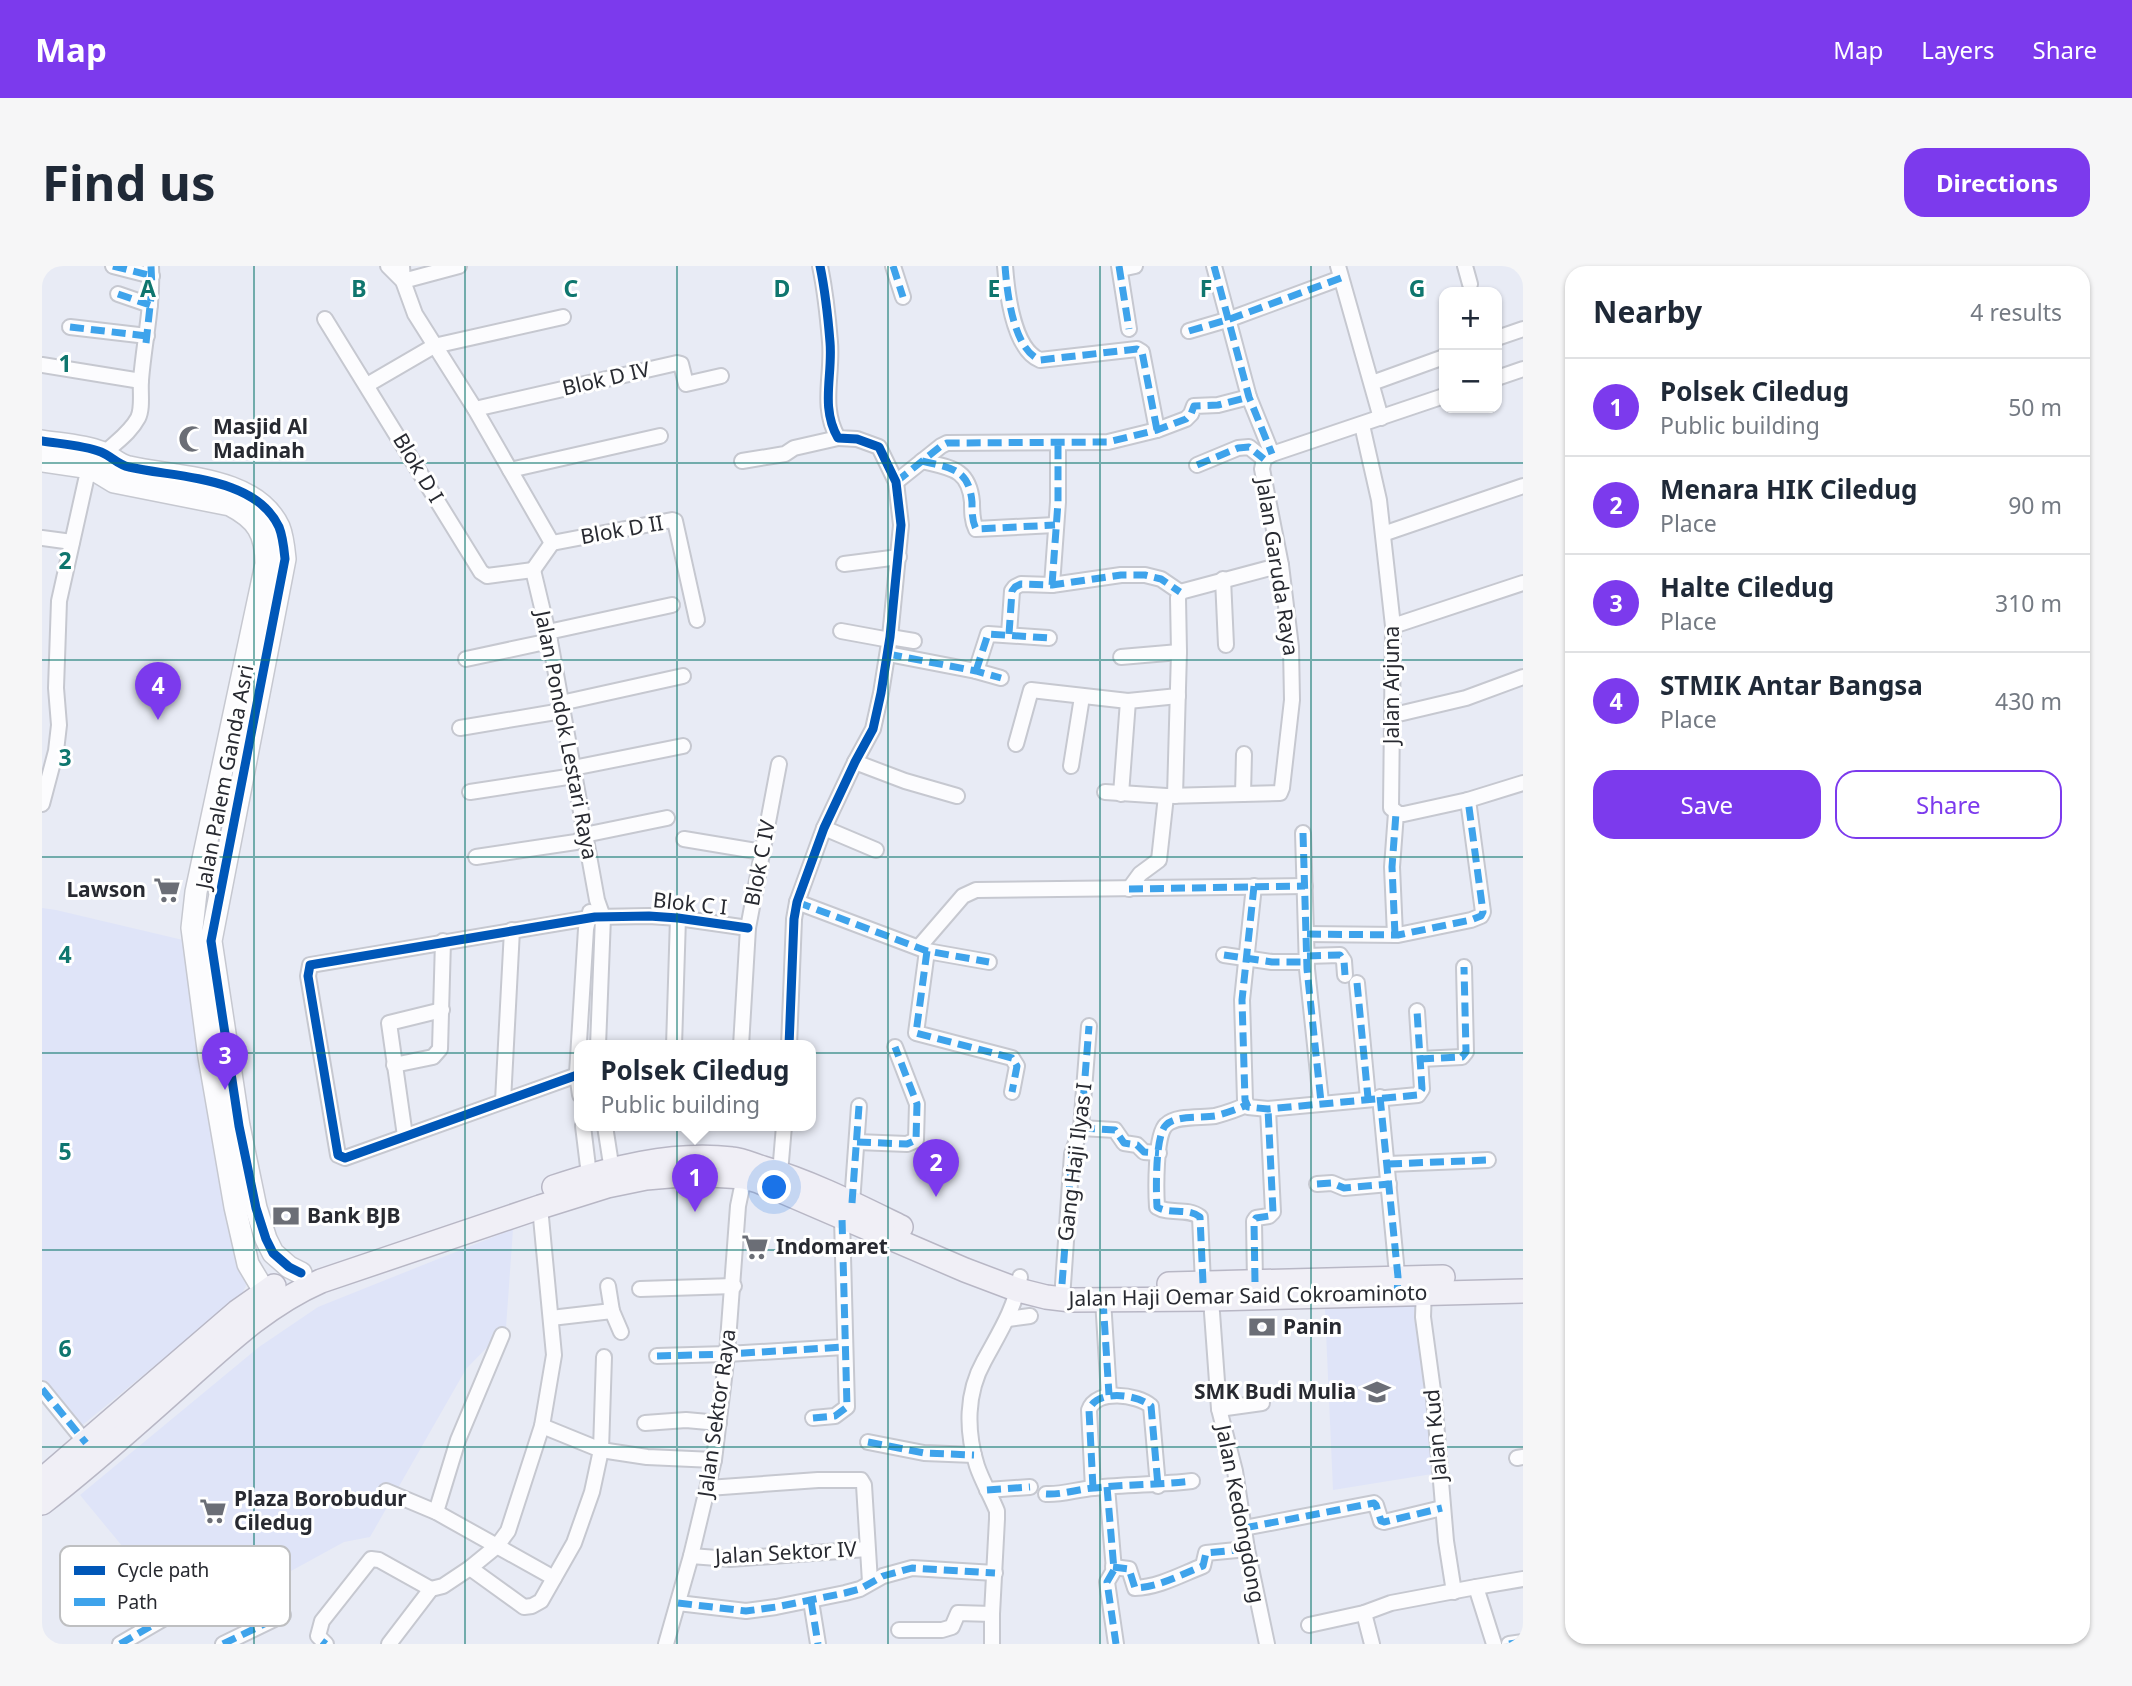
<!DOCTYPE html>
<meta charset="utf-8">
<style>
body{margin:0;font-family:"Noto Sans",sans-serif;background:#f6f6f7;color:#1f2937}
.controls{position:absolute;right:21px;top:21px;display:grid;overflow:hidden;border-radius:14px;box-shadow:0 2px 5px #0004}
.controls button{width:63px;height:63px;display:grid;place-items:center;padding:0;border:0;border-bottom:2px solid #e0e1e3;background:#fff;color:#1f2937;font:35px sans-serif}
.you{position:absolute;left:733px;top:922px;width:24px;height:24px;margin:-18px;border:5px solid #fff;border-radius:50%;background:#1a73e8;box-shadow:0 0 0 10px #1a73e833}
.badge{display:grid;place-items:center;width:46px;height:46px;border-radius:50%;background:#7c3aed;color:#fff;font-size:23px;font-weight:700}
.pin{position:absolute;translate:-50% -58px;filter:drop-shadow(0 2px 4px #0008)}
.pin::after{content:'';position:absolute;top:37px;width:24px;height:21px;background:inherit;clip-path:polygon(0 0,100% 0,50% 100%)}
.popup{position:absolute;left:532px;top:774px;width:242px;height:91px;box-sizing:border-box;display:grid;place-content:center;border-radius:14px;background:#fff;filter:drop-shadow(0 2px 5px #0005);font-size:23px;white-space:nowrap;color:#747a83}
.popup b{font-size:26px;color:#1f2937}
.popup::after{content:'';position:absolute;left:50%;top:100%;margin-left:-14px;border:14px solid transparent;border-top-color:#fff}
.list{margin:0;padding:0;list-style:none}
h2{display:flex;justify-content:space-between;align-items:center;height:91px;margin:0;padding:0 28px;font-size:30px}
h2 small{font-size:23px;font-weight:400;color:#747a83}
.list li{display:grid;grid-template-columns:46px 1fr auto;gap:21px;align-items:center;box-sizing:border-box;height:98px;padding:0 28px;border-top:2px solid #e0e1e3}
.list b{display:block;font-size:26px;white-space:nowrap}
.list p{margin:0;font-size:23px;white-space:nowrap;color:#747a83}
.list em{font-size:23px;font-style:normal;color:#747a83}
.actions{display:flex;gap:14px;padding:21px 28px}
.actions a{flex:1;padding:16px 0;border:2px solid #7c3aed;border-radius:21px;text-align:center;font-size:24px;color:#7c3aed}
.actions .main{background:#7c3aed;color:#fff}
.map{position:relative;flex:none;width:1481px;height:1378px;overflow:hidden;border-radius:21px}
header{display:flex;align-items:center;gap:42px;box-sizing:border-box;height:98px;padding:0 35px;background:#7c3aed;color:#fff}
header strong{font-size:33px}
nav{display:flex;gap:38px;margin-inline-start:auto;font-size:24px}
.intro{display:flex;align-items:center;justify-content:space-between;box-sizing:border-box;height:168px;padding:0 42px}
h1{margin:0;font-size:49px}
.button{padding:18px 32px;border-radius:21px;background:#7c3aed;color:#fff;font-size:24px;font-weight:700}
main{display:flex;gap:42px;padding:0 42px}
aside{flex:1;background:#fff;border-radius:21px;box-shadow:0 2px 5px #0004}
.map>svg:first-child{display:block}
</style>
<header>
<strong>Map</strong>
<nav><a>Map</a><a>Layers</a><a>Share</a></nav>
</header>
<div class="intro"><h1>Find us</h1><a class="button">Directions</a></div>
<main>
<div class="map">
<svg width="1481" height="1378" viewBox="0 0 1481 1378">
<rect width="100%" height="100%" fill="#e8ebf5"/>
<!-- built -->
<g fill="#dfe4f8">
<path d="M0,642L14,644L141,674L152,716L204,1010V1020L199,1029L38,1161L0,1115Z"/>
<path d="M471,963L464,1062L424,1103L328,1271L302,1276L147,1361L38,1229L217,1081L276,1041Z"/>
<path d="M1376,1037L1390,1208L1291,1224L1283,1043Z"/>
</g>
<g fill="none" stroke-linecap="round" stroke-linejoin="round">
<defs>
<g id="street">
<path d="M71,0L110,10"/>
<path d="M346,0L361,15L373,48L433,143L510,277"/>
<path d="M360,0L361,15L417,0"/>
<path d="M851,0L861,31"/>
<path d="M963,0C965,26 971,83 998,94L1095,83L1100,86L1115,164"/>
<path d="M1077,0L1087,63"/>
<path d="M1172,0L1207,131L1230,188"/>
<path d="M1296,0L1339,152"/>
<path d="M1423,0L1428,18"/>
<path d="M1079,3L1093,0"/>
<path d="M76,28L108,39"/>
<path d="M283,53L439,306L445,310L491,304"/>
<path d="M28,61L105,70"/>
<path d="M1147,65L1188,53L1299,12"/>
<path d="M1455,72L1481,63"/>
<path d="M0,99L99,115"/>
<path d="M1455,112L1481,103"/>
<path d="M1330,117L1402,91"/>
<path d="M325,119L392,80L521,51"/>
<path d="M433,143L635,97L639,98L644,118L679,110"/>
<path d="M1320,159L1337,234L1351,360L1349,542L1357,548H1362L1426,534L1481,517"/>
<path d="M700,195L743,188L752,182L796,172"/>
<path d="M880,195C908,202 927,202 930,236C930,246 930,255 934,263L1013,259"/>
<path d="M1155,199L1196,182L1207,181L1222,193"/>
<path d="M468,204L618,170"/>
<path d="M854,216L899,180L905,177L1066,176L1115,164L1144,153L1149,148L1152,140L1176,139L1207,131"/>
<path d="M1341,268L1481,220"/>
<path d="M0,272L30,276"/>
<path d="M510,277L630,254L633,255L655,354"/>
<path d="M802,298L857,291"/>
<path d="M491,304L508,375L555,634L561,651L556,780"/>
<path d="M491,304L510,277"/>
<path d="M1181,313L1184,379"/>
<path d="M1010,319L1016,236V177"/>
<path d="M1138,326L1239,299"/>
<path d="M1351,360L1481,317"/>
<path d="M799,365L848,374"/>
<path d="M506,366L630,339"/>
<path d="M967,368L970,325L973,321L979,318L1010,319L1079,309H1103L1119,313L1138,326"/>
<path d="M848,371L872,375"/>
<path d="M846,388L934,405L959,412"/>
<path d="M1079,391L1137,386"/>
<path d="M424,393L508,375"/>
<path d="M934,405L946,368L1007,372"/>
<path d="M519,437L641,410"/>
<path d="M1352,449L1424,432L1481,411"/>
<path d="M418,462L520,445"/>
<path d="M974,478L989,424L1086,435L1136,430"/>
<path d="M813,496L863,515L915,530"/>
<path d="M1029,500L1040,431"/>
<path d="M531,502L641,480"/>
<path d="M428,526L532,510"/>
<path d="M1063,526L1124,530L1238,527L1240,522L1250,434L1249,381L1239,299L1220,203L1222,193L1230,188L1402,130"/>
<path d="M1079,528L1086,435"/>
<path d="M1201,528L1202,488"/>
<path d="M1133,530L1137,386L1136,332L1138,326"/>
<path d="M0,538L14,485L17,459L14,422L17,335L44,214C57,183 83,176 96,152C101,142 98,126 99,114C102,76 111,39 109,0"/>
<path d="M782,562L834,584"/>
<path d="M1261,567L1265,703L1279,836"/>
<path d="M642,573L720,586"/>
<path d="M434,591L534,576L547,568L625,552"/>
<path d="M1212,620L1200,734L1203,834L1206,841L1226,843L1376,829L1380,823L1375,745"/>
<path d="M1087,623L1098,608L1117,594L1124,530"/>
<path d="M755,636L885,685L947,696"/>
<path d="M1265,668L1356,669L1429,654L1439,650L1441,646L1426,534"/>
<path d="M1353,669L1350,601L1354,547"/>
<path d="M877,681L921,630L934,624L1263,620"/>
<path d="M885,685L874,767L970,792L975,800L970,826"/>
<path d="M1182,689L1230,696H1265"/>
<path d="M1265,690L1298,689L1302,695L1303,709"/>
<path d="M1315,717L1326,832"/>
<path d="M632,780L636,652"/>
<path d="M699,780L706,662L737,498"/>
<path d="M747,780L752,653L755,636L782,562L813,496L831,463L839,427L848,371L859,259L854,216L837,181L815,173L796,172C778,141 791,109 788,76C786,51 783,24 778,0"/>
<path d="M1378,793L1420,791L1424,786L1422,701"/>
<path d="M352,799L391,791L398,783L401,675"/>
<path d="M538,808L303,892L296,889L266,710L268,699L553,651L607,650L636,652L706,662"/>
<path d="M538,829L535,808L544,663L548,646"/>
<path d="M1338,831L1356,1018"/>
<path d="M461,835L470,664"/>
<path d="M541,860L548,917"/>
<path d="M563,860L571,911"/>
<path d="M1039,862L1073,864L1082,877L1095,879L1102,886L1117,887"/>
<path d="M363,870L347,757L400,744"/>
<path d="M815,876L865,878L874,874L875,838L853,781"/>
<path d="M1346,898L1446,894"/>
<path d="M738,907L742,860"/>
<path d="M1275,918L1290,917L1302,922L1347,918"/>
<path d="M810,937L817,840"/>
<path d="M1213,1016L1212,955L1214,952L1227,950L1231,946L1226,843"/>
<path d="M1161,1017L1158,951C1145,941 1128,949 1115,941C1114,925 1113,869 1124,859C1134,849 1159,852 1173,850C1184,847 1194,844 1204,839"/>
<path d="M566,1020L570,1045L579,1066"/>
<path d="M1382,1021L1381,1051L1392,1132L1404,1275L1412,1326"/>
<path d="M598,1023L692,1020"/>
<path d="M1020,1033L1030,888L1039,862L1047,760"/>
<path d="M1169,1033L1177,1143L1193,1205L1205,1283L1225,1378"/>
<path d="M1061,1034L1067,1129"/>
<path d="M509,1052L570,1045"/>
<path d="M966,1053L988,1050"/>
<path d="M615,1090L685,1088L802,1081"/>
<path d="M0,1123L44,1177"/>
<path d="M1177,1143L1220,1137"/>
<path d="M771,1152L793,1150L805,1141L800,952"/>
<path d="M603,1157L644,1154L677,1157"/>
<path d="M500,1160L559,1184L605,1191L672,1194"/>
<path d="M826,1176L882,1187L932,1189"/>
<path d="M1475,1192L1481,1191"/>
<path d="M1065,1221L1072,1304L1065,1316L1074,1378"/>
<path d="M666,1222L776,1214H819L822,1219L828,1316"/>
<path d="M1051,1222L1047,1144C1054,1123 1095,1128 1109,1140L1116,1220"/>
<path d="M945,1224L988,1221"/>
<path d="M344,1225L394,1246L512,1312"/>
<path d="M1004,1228C1020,1229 1036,1223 1052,1222C1085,1218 1117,1219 1150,1215"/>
<path d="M394,1246L416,1174L460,1069"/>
<path d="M1202,1262L1332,1237L1334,1239L1339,1255L1342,1256L1400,1242"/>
<path d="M649,1290L688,1293L825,1283"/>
<path d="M1071,1301L1087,1303L1093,1322C1117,1321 1138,1309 1161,1300L1164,1287L1205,1283"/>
<path d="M428,1302L482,1341L490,1340L499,1335L532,1277L550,1226L559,1184L562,1091"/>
<path d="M1434,1321L1481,1313"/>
<path d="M769,1335L776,1378"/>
<path d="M636,1337L704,1345L734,1341L803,1327L818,1323L841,1310L870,1302L953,1307"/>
<path d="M1322,1347L1330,1378"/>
<path d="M1267,1359L1322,1347L1349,1337L1434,1321L1452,1378"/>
<path d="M857,1364H900L910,1361L916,1347L950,1348"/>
<path d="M78,1378L121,1353"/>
<path d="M181,1378L241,1349"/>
<path d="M284,1378L276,1370L280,1355L329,1293L337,1294L389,1323"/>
<path d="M347,1378L389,1323L401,1320L428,1302L455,1280L466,1265L500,1160L512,1089L498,941"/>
<path d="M624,1378L649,1290L672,1194L685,1088L696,940L702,911"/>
<path d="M950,1378V1348L955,1253V1245C949,1230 940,1215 935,1200C924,1165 924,1127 942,1095C957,1067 973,1043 978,1011"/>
<path d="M1467,1378L1481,1376"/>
</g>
<g id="secondary">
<path d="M0,175C19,178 41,179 59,186C69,190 76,199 87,201C135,212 213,210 237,261C241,271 242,283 243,293L169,675L197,860L214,942L224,973L231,987L247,1001L259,1007"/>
<path d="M0,195L49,202L72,216L188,239C215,253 224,267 224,298L154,626L150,662L167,791L193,941L206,998L231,1040"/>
</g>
<g id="primary">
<path d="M512,921C569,902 629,886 690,893C701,894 711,899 721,902C769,916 814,939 859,961"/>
<path d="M1127,1018L1401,1011"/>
<path d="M0,1214L195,1046L232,1020"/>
<path d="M0,1237C47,1201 90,1162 134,1123C180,1082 222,1040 279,1015L498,941L565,920L604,912L651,908L702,911L716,915L923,1004L976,1024L1004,1031L1029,1034L1169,1033L1481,1025"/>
</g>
</defs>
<!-- street casing -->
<use href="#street" stroke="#c6c8d0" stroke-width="18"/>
<!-- secondary casing -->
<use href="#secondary" stroke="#c6c8d0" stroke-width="24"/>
<!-- primary casing -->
<use href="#primary" stroke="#b8b7c5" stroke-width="26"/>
<!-- street -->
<use href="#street" stroke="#fcfcfe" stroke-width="14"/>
<!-- secondary -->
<use href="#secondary" stroke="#fcfcfe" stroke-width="21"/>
<!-- primary -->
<use href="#primary" stroke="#f0eff6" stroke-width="23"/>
<!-- quiet -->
<g stroke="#3ea3eb" stroke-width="7" stroke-dasharray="14 7" stroke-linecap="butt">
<path d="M71,0L110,10"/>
<path d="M851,0L861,31"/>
<path d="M963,0C965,26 971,83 998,94L1095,83L1100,86L1115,164"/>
<path d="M1077,0L1087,63"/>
<path d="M1172,0L1207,131L1230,188"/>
<path d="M76,28L108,39"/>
<path d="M28,61L105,70"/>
<path d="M1147,65L1188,53L1299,12"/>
<path d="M104,77L110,22L109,0"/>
<path d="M880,195C908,202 927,202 930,236C930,246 930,255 934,263L1013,259"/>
<path d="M1155,199L1196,182L1207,181L1222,193"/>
<path d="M854,216L899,180L905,177L1066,176L1115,164L1144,153L1149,148L1152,140L1176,139L1207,131"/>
<path d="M1010,319L1016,236V177"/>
<path d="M967,368L970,325L973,321L979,318L1010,319L1079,309H1103L1119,313L1138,326"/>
<path d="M846,388L934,405L959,412"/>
<path d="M934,405L946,368L1007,372"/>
<path d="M1261,567L1265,703L1279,836"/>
<path d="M1212,620L1200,734L1203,834L1206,841L1226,843L1376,829L1380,823L1375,745"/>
<path d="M1087,623L1263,620"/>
<path d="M755,636L885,685L947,696"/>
<path d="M1265,668L1356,669L1429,654L1439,650L1441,646L1426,534"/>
<path d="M1353,669L1350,601L1354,547"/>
<path d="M885,685L874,767L970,792L975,800L970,826"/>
<path d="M1182,689L1230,696H1265"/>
<path d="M1265,690L1298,689L1302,695L1303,709"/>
<path d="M1315,717L1326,832"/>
<path d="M1378,793L1420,791L1424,786L1422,701"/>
<path d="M1338,831L1356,1011L1355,1028"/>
<path d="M1039,862L1073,864L1082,877L1095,879L1102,886L1117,887"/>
<path d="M815,876L865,878L874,874L875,838L853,781"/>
<path d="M1346,898L1446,894"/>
<path d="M1275,918L1290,917L1302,922L1347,918"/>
<path d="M810,937L817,840"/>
<path d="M1213,1016L1212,955L1214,952L1227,950L1231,946L1226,843"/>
<path d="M1161,1017L1158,951C1145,941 1128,949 1115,941C1114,925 1113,869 1124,859C1134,849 1159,852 1173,850C1184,847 1194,844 1204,839"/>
<path d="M1020,1018L1030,888L1039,862L1047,760"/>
<path d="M1061,1034L1067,1129"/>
<path d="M615,1090L685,1088L802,1081"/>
<path d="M0,1123L44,1177"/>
<path d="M771,1152L793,1150L805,1141L800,952"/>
<path d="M826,1176L882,1187L932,1189"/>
<path d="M1065,1221L1072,1304L1065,1316L1074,1378"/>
<path d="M1051,1222L1047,1144C1054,1123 1095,1128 1109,1140L1116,1220"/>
<path d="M945,1224L988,1221"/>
<path d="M1004,1228C1020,1229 1036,1223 1052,1222C1085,1218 1117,1219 1150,1215"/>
<path d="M1202,1262L1332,1237L1334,1239L1339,1255L1342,1256L1400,1242"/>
<path d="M1071,1301L1087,1303L1093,1322C1117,1321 1138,1309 1161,1300L1164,1287L1205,1283"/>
<path d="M769,1335L776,1378"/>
<path d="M636,1337L704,1345L734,1341L803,1327L818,1323L841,1310L870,1302L953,1307"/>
<path d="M280,1375L284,1378"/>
<path d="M78,1378L121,1353"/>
<path d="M181,1378L241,1349"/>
<path d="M1467,1378L1481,1376"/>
</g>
<defs>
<g id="cycleway">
<path d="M0,175C19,178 41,179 59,186C69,190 76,199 87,201C135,212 213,210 237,261C241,271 242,283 243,293L169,675L197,860L214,942L224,973L231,987L247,1001L259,1007"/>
<path d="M747,780L752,653L755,636L782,562L813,496L831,463L839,427L848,371L859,259L854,216L837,181L815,173L796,172C778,141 791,109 788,76C786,51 783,24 778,0"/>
<path d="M538,808L303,892L296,889L266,710L268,699L553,651L607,650L636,652L706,662"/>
</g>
</defs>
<!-- cycleway casing -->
<use href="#cycleway" stroke="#fff" stroke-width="13"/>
<!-- cycleway -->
<use href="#cycleway" stroke="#0057b8" stroke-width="9"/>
</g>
<!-- grid -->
<path fill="none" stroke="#0f766e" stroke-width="2" stroke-opacity="0.55" d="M212,0V1378M423,0V1378M635,0V1378M846,0V1378M1058,0V1378M1269,0V1378M0,197H1481M0,394H1481M0,591H1481M0,787H1481M0,984H1481M0,1181H1481"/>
<!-- icons -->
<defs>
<symbol id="mosque-bare" viewBox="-9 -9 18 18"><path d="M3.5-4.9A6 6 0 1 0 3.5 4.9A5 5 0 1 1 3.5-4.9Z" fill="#6b6e76" stroke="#fff" stroke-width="2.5" paint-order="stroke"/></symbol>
<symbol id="supermarket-bare" viewBox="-9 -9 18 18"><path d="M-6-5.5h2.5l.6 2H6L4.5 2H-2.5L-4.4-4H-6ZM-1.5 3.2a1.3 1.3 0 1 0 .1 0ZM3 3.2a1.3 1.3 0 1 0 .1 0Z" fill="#6b6e76" stroke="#fff" stroke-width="2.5" paint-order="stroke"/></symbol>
<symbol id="bank-bare" viewBox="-9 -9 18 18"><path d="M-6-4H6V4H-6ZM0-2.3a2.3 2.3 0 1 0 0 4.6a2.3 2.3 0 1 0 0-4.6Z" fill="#6b6e76" stroke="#fff" stroke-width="2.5" paint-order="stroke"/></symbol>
<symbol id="school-bare" viewBox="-9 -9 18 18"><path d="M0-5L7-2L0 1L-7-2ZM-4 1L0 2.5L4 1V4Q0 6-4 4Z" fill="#6b6e76" stroke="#fff" stroke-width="2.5" paint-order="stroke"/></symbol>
</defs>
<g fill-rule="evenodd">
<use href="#mosque-bare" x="131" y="154" width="38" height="38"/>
<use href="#supermarket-bare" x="106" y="605" width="38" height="38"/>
<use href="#bank-bare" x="225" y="931" width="38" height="38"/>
<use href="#supermarket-bare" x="694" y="962" width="38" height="38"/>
<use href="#bank-bare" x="1201" y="1042" width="38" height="38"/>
<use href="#school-bare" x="1316" y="1107" width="38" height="38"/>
<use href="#supermarket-bare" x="152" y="1226" width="38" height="38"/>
</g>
<g text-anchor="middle" stroke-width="6" stroke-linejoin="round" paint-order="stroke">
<!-- street labels -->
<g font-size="21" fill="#282a31" stroke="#fff">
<text transform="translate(564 113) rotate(-13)" y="7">Blok D IV</text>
<text transform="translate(376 202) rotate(59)" y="7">Blok D I</text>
<text transform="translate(580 264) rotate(-10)" y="7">Blok D II</text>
<text transform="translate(1235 301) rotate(81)" y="7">Jalan Garuda Raya</text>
<text transform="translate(1350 419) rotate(-90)" y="7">Jalan Arjuna</text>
<text transform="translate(524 469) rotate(79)" y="7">Jalan Pondok Lestari Raya</text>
<text transform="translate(183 511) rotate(-79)" y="7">Jalan Palem Ganda Asri</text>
<text transform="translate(718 597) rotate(-79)" y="7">Blok C IV</text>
<text transform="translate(648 638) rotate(6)" y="7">Blok C I</text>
<text transform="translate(1033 896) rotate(-83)" y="7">Gang Haji Ilyas I</text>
<text transform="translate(1206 1030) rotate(-1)" y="7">Jalan Haji Oemar Said Cokroaminoto</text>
<text transform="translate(675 1147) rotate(-82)" y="7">Jalan Sektor Raya</text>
<text transform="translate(1394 1169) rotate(-95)" y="7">Jalan Kud</text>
<text transform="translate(1198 1248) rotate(79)" y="7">Jalan Kedongdong</text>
<text transform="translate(744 1287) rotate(-3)" y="7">Jalan Sektor IV</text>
</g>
<!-- poi labels -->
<g font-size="21" font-weight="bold" fill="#282a31" stroke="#fff" text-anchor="start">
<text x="171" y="168">Masjid Al<tspan x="171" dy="24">Madinah</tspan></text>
<text x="104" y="631" text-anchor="end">Lawson</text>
<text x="265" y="957">Bank BJB</text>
<text x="734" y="988">Indomaret</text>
<text x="1241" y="1068">Panin</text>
<text x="1314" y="1133" text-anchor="end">SMK Budi Mulia</text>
<text x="192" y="1240">Plaza Borobudur<tspan x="192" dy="24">Ciledug</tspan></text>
</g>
</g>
<!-- legend -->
<rect x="18" y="1280" width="230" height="80" rx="10" fill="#fff" stroke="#bebfc1" stroke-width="2"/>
<rect x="32" y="1300" width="31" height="9" fill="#0057b8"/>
<rect x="32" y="1332" width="31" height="8" fill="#3ea3eb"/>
<g font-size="19" fill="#282a31">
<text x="75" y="1311">Cycle path</text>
<text x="75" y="1343">Path</text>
</g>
<g font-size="23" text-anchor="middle" font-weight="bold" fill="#0f766e" stroke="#fff" stroke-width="6" stroke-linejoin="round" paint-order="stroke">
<text x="106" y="31">A</text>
<text x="317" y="31">B</text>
<text x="529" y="31">C</text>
<text x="740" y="31">D</text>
<text x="952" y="31">E</text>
<text x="1164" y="31">F</text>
<text x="1375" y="31">G</text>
<text x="23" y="106">1</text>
<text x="23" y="303">2</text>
<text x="23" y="500">3</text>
<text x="23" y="697">4</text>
<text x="23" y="894">5</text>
<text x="23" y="1091">6</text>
</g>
</svg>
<div class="controls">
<button>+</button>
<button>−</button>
</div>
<div class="you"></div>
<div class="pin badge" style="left:653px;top:946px">1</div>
<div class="popup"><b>Polsek Ciledug</b>Public building</div>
<div class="pin badge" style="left:894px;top:931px">2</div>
<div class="pin badge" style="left:183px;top:824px">3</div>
<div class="pin badge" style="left:116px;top:454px">4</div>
</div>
<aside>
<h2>Nearby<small>4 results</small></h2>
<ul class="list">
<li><span class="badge">1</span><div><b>Polsek Ciledug</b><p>Public building</p></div><em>50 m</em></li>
<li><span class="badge">2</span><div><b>Menara HIK Ciledug</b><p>Place</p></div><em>90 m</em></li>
<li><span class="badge">3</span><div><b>Halte Ciledug</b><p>Place</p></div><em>310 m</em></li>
<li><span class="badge">4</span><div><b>STMIK Antar Bangsa</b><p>Place</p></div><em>430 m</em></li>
</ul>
<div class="actions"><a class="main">Save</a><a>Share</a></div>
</aside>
</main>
